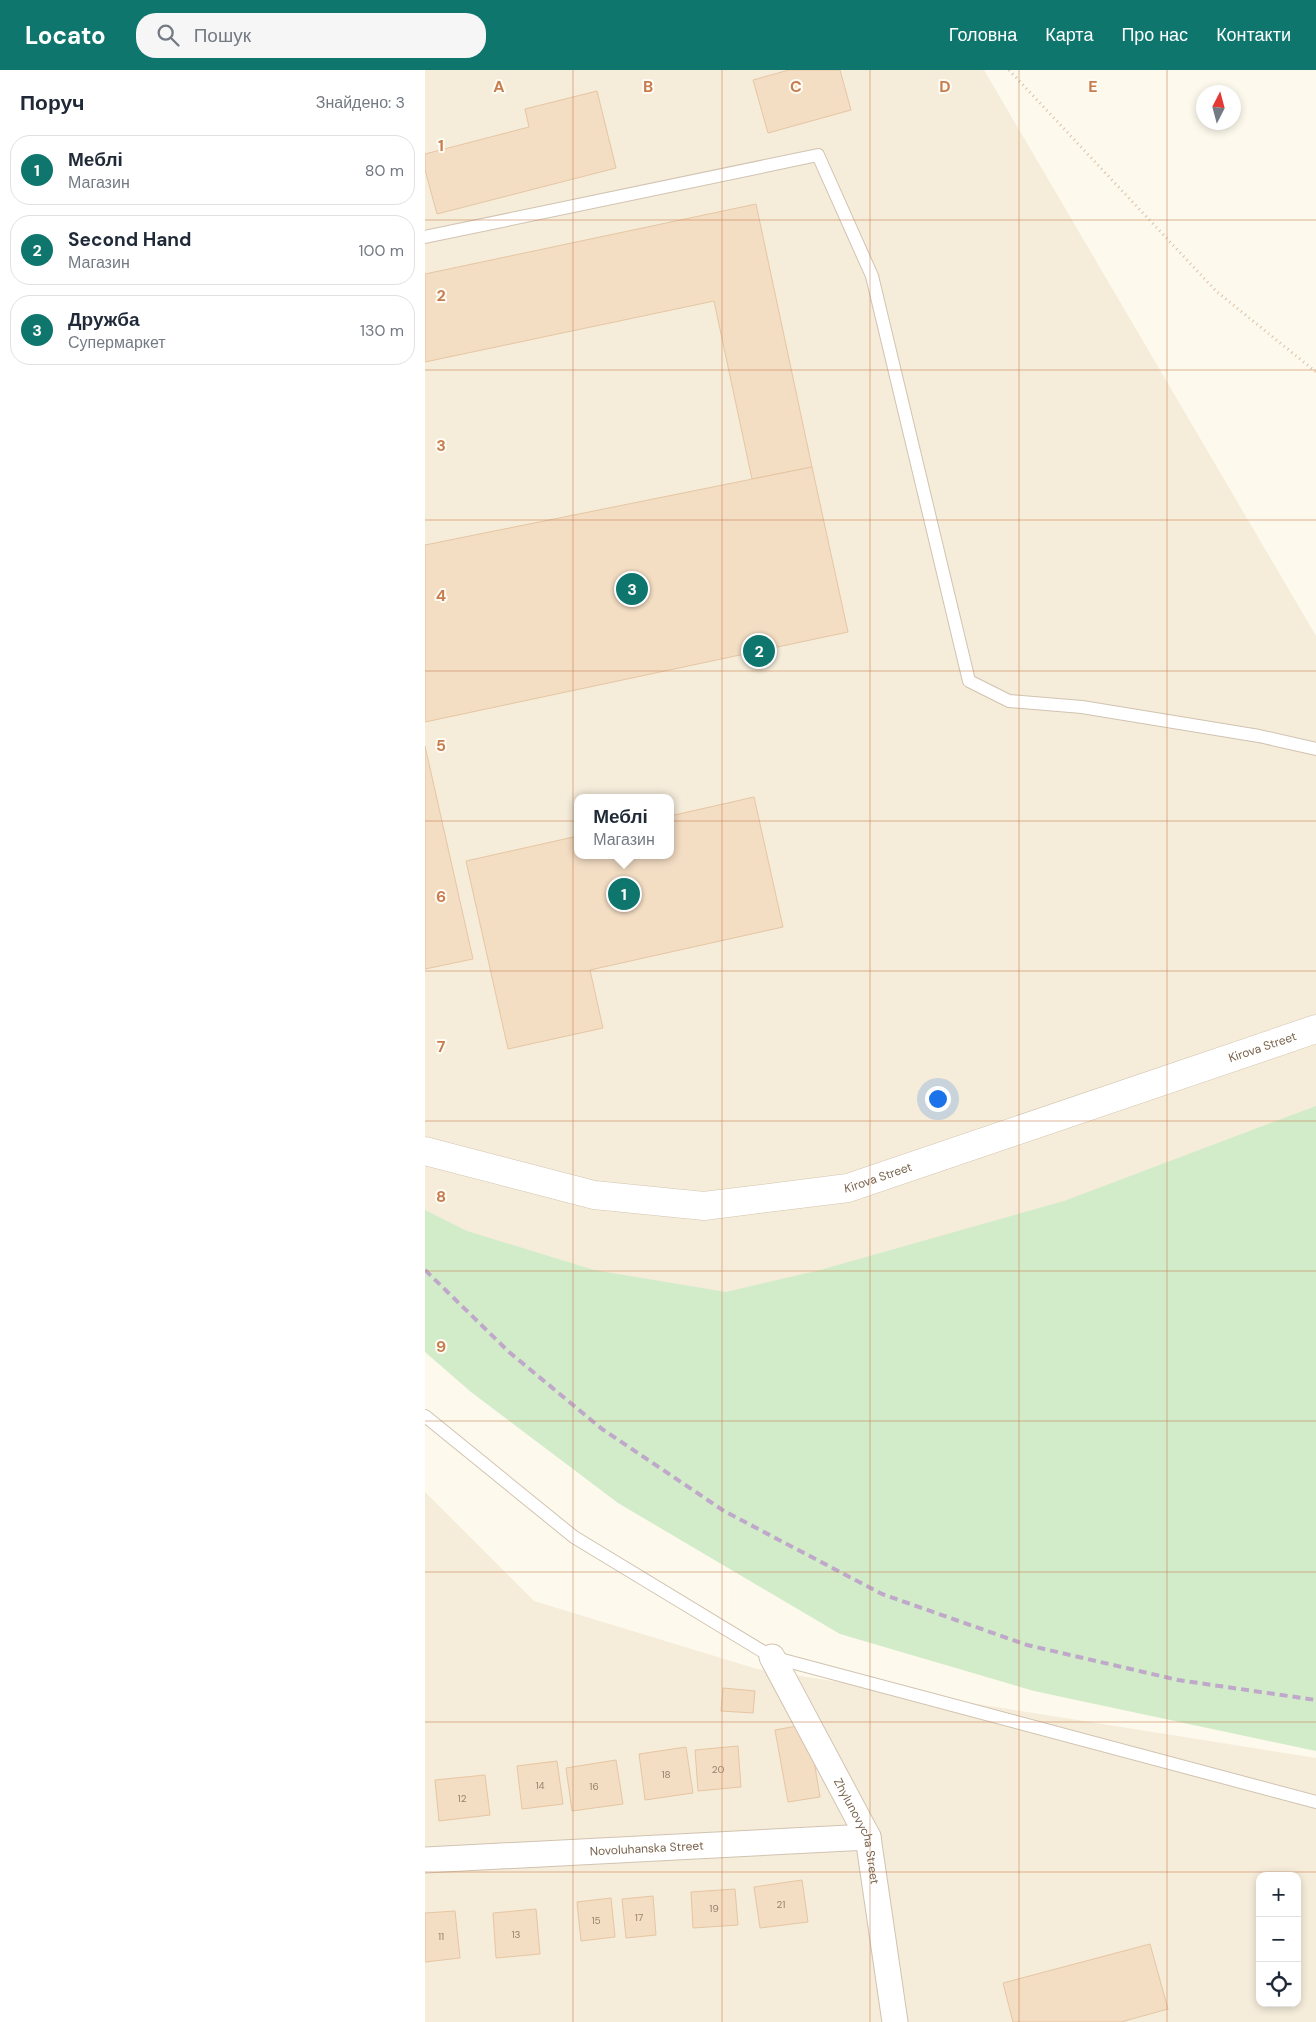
<!DOCTYPE html>
<html lang="uk">
<meta charset="utf-8">
<style>
body{margin:0;font-family:"DM Sans",sans-serif;background:#f6f6f7;color:#1f2937}
.controls{position:absolute;right:15px;bottom:15px;display:grid;overflow:hidden;border-radius:10px;box-shadow:0 2px 8px #0003}
.controls button{width:45px;height:45px;display:grid;place-items:center;padding:0;border:0;border-bottom:1px solid #e0e1e3;background:#fff;color:#1f2937;font:25px sans-serif}
.compass{position:absolute;left:771px;top:15px;width:45px;height:45px;border-radius:50%;background:#fff;box-shadow:0 2px 8px #0003;rotate:6deg}
.you{position:absolute;left:512px;top:1028px;width:18px;height:18px;margin:-12px;border:4px solid #fff;border-radius:50%;background:#1a73e8;box-shadow:0 0 0 8px #1a73e833}
.badge{display:grid;place-items:center;width:32px;height:32px;border-radius:50%;background:#0f766e;color:#fff;font-size:16px;font-weight:700}
.pin{position:absolute;translate:-50% -50%;border:2px solid #fff;box-shadow:0 1px 5px #0006}
.popup{position:absolute;left:149px;top:724px;width:100px;height:65px;box-sizing:border-box;display:grid;place-content:center;border-radius:10px;background:#fff;filter:drop-shadow(0 1px 4px #0005);font-size:16px;white-space:nowrap;color:#747a83}
.popup b{font-size:19px;color:#1f2937}
.popup::after{content:'';position:absolute;left:50%;top:100%;margin-left:-10px;border:10px solid transparent;border-top-color:#fff}
.list{margin:0;padding:0;list-style:none}
h2{display:flex;justify-content:space-between;align-items:center;height:65px;margin:0;padding:0 20px;font-size:21px}
h2 small{font-size:16px;font-weight:400;color:#747a83}
.list li{display:grid;grid-template-columns:32px 1fr auto;gap:15px;align-items:center;box-sizing:border-box;height:70px;margin:0 10px 10px;padding:0 10px;border:1px solid #e0e1e3;border-radius:20px}
.list b{display:block;font-size:19px;white-space:nowrap}
.list p{margin:0;font-size:16px;white-space:nowrap;color:#747a83}
.list em{font-size:16px;font-style:normal;color:#747a83}
.icon{flex:none;width:28px;height:28px;fill:none;stroke:currentColor;stroke-width:2;stroke-linecap:round;stroke-linejoin:round}
.map{position:relative;flex:none;width:891px;height:1952px;overflow:hidden}
header{display:flex;align-items:center;gap:30px;box-sizing:border-box;height:70px;padding:0 25px;background:#0f766e;color:#fff}
header strong{font-size:24px}
nav{display:flex;gap:28px;margin-inline-start:auto;font-size:18px}
.search{width:350px;height:45px;background:#f6f6f7;display:flex;align-items:center;gap:12px;box-sizing:border-box;padding:0 18px;border-radius:20px;color:#747a83;font-size:19px}
main{display:flex}
aside{flex:1;background:#fff}
.map>svg:first-child{display:block}
</style>
<header>
<strong>Locato</strong>
<div class="search"><svg class="icon" aria-label="search" viewBox="0 0 24 24"><circle cx="10" cy="10" r="6"/><path d="M15 15l6 6"/></svg>Пошук</div>
<nav><a>Головна</a><a>Карта</a><a>Про нас</a><a>Контакти</a></nav>
</header>
<main>
<aside>
<h2>Поруч<small>Знайдено: 3</small></h2>
<ul class="list">
<li><span class="badge">1</span><div><b>Меблі</b><p>Магазин</p></div><em>80 m</em></li>
<li><span class="badge">2</span><div><b>Second Hand</b><p>Магазин</p></div><em>100 m</em></li>
<li><span class="badge">3</span><div><b>Дружба</b><p>Супермаркет</p></div><em>130 m</em></li>
</ul>
</aside>
<div class="map">
<svg width="891" height="1952" viewBox="0 0 891 1952">
<rect width="100%" height="100%" fill="#fdf9ec"/>
<!-- residential -->
<g fill="#f5ecda" fill-rule="evenodd">
<path d="M0,0H559L891,566V1585L0,1169ZM153,728H245V785H153Z"/>
<path d="M0,1422L109,1531L332,1599L891,1688V1952H0ZM835,1806H872V1933H835Z"/>
</g>
<!-- green -->
<path fill="#d2ecc9" d="M891,1036V1681L609,1621L415,1564L193,1433L46,1322L0,1282V1140L42,1161L169,1200L301,1222L395,1200L639,1131Z"/>
<!-- building -->
<g fill="#f3ddc3" stroke="#e6c6a2">
<path d="M364,0H415L426,40L343,63L328,10Z"/>
<path d="M172,21L191,98L12,144L0,100V84L104,57L100,39Z"/>
<path d="M331,134L387,397L327,409L289,231L0,292V204Z"/>
<path d="M387,397L423,562L0,652V475Z"/>
<path d="M0,676L48,889L0,899Z"/>
<path d="M329,727L358,857L165,900L178,958L83,979L41,791L153,766V785H245V746Z"/>
<path d="M298,1618L330,1621L328,1643L296,1641Z"/>
<path d="M383,1654L395,1727L363,1732L350,1660Z"/>
<path d="M313,1676L316,1717L273,1721L270,1680Z"/>
<path d="M261,1677L268,1723L220,1730L214,1684Z"/>
<path d="M191,1690L198,1734L147,1741L141,1698Z"/>
<path d="M132,1691L138,1734L97,1739L92,1696Z"/>
<path d="M60,1705L65,1745L14,1751L10,1710Z"/>
<path d="M377,1810L383,1852L335,1858L329,1817Z"/>
<path d="M310,1819L313,1855L268,1858L266,1822Z"/>
<path d="M228,1826L231,1865L201,1868L197,1829Z"/>
<path d="M186,1828L190,1867L156,1871L152,1832Z"/>
<path d="M111,1839L115,1884L71,1888L68,1843Z"/>
<path d="M30,1841L35,1888L0,1892V1843Z"/>
<path d="M725,1874L743,1939L696,1952H588L578,1913Z"/>
</g>
<g fill="none" stroke-linecap="round" stroke-linejoin="round">
<defs>
<g id="service">
<path d="M0,167L393,85L447,206L544,611L584,631L657,637L834,666L891,679"/>
<path d="M0,1346L149,1467L347,1587L891,1732"/>
</g>
<g id="minor">
<path id="s1" d="M347,1587L443,1767L470,1952"/>
<path id="s2" d="M0,1790L443,1767"/>
</g>
<g id="secondary">
<path id="s3" d="M0,1081L169,1125L279,1136L423,1118L891,959"/>
</g>
</defs>
<!-- service casing -->
<use href="#service" stroke="#d1c3b0" stroke-width="14"/>
<!-- minor casing -->
<use href="#minor" stroke="#d1c3b0" stroke-width="27"/>
<!-- secondary casing -->
<use href="#secondary" stroke="#d4c4ae" stroke-width="29"/>
<!-- path -->
<path stroke="#d9c1a5" stroke-width="3" stroke-dasharray="1 4" stroke-linecap="butt" d="M584,0L791,221L891,302"/>
<!-- service -->
<use href="#service" stroke="#fff" stroke-width="12"/>
<!-- minor -->
<use href="#minor" stroke="#fff" stroke-width="25"/>
<!-- secondary -->
<use href="#secondary" stroke="#fff" stroke-width="28"/>
<!-- rail -->
<path stroke="#bfa8c9" stroke-width="4" stroke-dasharray="8 5" stroke-linecap="butt" d="M0,1200L84,1282L177,1359L299,1441L457,1524L602,1575L753,1610L891,1630"/>
</g>
<!-- grid -->
<path fill="none" stroke="#c77d4f" stroke-width="1" stroke-opacity="0.55" d="M148,0V1952M297,0V1952M445,0V1952M594,0V1952M742,0V1952M0,150H891M0,300H891M0,450H891M0,601H891M0,751H891M0,901H891M0,1051H891M0,1201H891M0,1351H891M0,1502H891M0,1652H891M0,1802H891"/>
<g text-anchor="middle" stroke-width="4" stroke-linejoin="round" paint-order="stroke">
<!-- number labels -->
<g font-size="10" fill="#98826a">
<text x="293" y="1703">20</text>
<text x="241" y="1708">18</text>
<text x="115" y="1719">14</text>
<text x="169" y="1720">16</text>
<text x="37" y="1732">12</text>
<text x="356" y="1838">21</text>
<text x="289" y="1842">19</text>
<text x="214" y="1851">17</text>
<text x="171" y="1854">15</text>
<text x="91" y="1868">13</text>
<text x="16" y="1870">11</text>
</g>
<!-- street labels -->
<g font-size="12" fill="#7a644d" stroke="#fffcf3">
<text dy="4" stroke="none"><textPath href="#s3" startOffset="868">Kirova Street</textPath></text>
<text dy="4" stroke="none"><textPath href="#s3" startOffset="462">Kirova Street</textPath></text>
<text dy="4" stroke="none"><textPath href="#s1" startOffset="195">Zhylunovycha Street</textPath></text>
<text dy="4" stroke="none"><textPath href="#s2" startOffset="222">Novoluhanska Street</textPath></text>
</g>
</g>
<g font-size="16" text-anchor="middle" font-weight="bold" fill="#c77d4f" stroke="#fffcf3" stroke-width="4" stroke-linejoin="round" paint-order="stroke">
<text x="74" y="22">A</text>
<text x="223" y="22">B</text>
<text x="371" y="22">C</text>
<text x="520" y="22">D</text>
<text x="668" y="22">E</text>
<text x="16" y="81">1</text>
<text x="16" y="231">2</text>
<text x="16" y="381">3</text>
<text x="16" y="531">4</text>
<text x="16" y="681">5</text>
<text x="16" y="832">6</text>
<text x="16" y="982">7</text>
<text x="16" y="1132">8</text>
<text x="16" y="1282">9</text>
</g>
</svg>
<div class="controls">
<button>+</button>
<button>−</button>
<button><svg class="icon" aria-label="locate" viewBox="0 0 24 24"><circle cx="12" cy="12" r="6"/><path d="M12 2v4M12 18v4M2 12h4M18 12h4"/></svg></button>
</div>
<svg class="compass" viewBox="-18 -18 36 36"><path d="M0-13l5 13h-10z" fill="#e53935"/><path d="M0 13l5-13h-10z" fill="#747a83"/></svg>
<div class="you"></div>
<div class="pin badge" style="left:199px;top:824px">1</div>
<div class="popup"><b>Меблі</b>Магазин</div>
<div class="pin badge" style="left:334px;top:581px">2</div>
<div class="pin badge" style="left:207px;top:519px">3</div>
</div>
</main>
